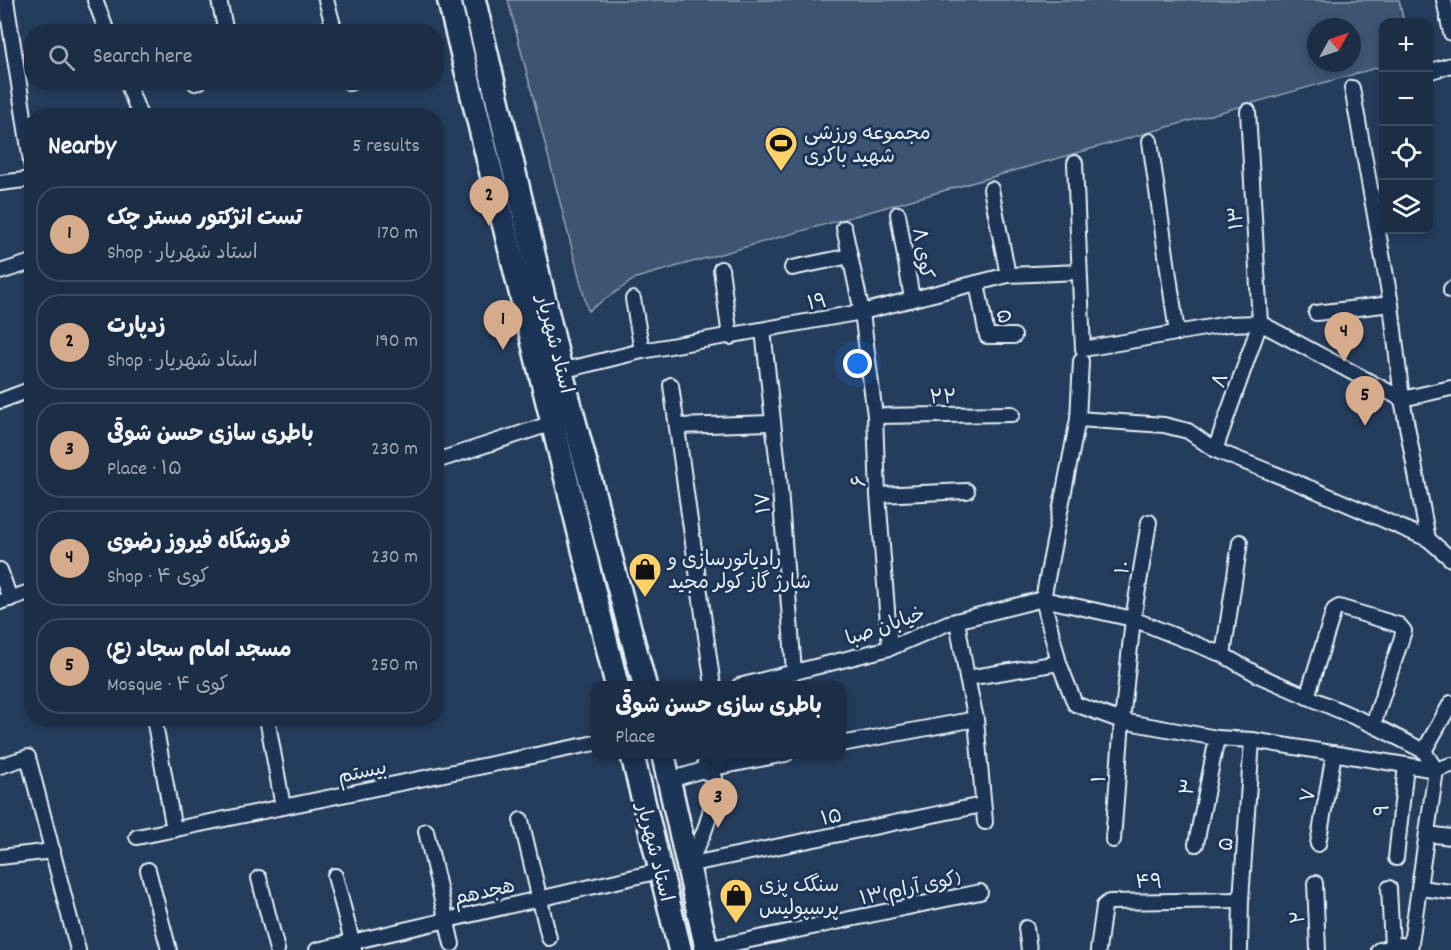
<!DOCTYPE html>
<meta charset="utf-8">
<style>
body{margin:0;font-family:Dekko,"Playpen Sans Arabic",sans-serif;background:#293a51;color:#f1f3f6}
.controls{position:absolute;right:18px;top:18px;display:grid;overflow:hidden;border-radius:12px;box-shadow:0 3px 9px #0003}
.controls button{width:54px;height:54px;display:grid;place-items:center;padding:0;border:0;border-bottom:2px solid #3a4a5f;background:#1c2e46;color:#f1f3f6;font:30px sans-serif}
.compass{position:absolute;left:1307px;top:18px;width:54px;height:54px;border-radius:50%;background:#1c2e46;box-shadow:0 3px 9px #0003;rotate:50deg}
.you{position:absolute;left:858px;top:364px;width:21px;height:21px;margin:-15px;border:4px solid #fff;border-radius:50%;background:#1a73e8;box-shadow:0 0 0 9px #1a73e833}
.badge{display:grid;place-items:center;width:39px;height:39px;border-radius:50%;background:#d6ab8b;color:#111;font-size:20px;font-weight:700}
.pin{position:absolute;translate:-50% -50px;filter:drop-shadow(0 2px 3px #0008)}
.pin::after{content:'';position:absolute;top:32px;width:21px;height:18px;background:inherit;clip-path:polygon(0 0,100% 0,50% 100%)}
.popup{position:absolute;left:591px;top:681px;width:255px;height:78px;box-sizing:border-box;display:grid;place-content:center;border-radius:12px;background:#1c2e46;filter:drop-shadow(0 2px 4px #0005);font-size:20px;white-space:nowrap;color:#a0a8b3}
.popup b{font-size:22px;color:#f1f3f6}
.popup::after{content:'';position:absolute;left:50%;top:100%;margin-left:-12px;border:12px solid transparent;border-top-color:#1c2e46}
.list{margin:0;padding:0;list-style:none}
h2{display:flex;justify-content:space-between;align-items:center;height:78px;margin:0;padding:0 24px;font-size:26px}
h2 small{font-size:20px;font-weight:400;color:#a0a8b3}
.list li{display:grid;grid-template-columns:39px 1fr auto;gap:18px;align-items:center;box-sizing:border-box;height:96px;margin:0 12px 12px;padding:0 12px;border:2px solid #3a4a5f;border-radius:24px}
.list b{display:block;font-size:22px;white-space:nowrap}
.list p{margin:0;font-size:20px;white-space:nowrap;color:#a0a8b3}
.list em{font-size:20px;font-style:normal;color:#a0a8b3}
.icon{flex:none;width:33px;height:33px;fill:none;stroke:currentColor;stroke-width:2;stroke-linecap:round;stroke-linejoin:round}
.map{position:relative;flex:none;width:1451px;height:950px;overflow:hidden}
.search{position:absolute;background:#1c2e46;box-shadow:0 3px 9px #0003;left:24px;top:24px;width:420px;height:66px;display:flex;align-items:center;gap:15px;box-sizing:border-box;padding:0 21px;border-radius:24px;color:#a0a8b3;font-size:22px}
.panel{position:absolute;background:#1c2e46;box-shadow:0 3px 9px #0003;left:24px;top:108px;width:420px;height:618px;border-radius:24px}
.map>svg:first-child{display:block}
</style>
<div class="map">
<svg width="1451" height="950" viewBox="0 0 1451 950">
<rect width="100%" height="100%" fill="#253d5d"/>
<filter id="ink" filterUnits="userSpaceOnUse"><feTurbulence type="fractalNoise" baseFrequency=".0167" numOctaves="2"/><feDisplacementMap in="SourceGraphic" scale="12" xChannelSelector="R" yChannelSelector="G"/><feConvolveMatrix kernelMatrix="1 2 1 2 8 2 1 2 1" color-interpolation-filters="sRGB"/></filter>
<g filter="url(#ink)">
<!-- green -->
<path fill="#3e5472" stroke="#93a2b5" stroke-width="1.5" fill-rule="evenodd" d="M508,0H1399L1404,22H1384L1383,66L636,278L588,311ZM1316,27H1352V63H1316Z"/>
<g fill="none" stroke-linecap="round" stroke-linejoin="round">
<defs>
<g id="street">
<path d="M6,0L32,168"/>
<path d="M95,0L107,32"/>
<path d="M219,0L226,32"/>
<path d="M326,0L335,32"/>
<path d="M1444,0L1451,33"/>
<path d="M1428,72L1451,65"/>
<path d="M127,82L140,116"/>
<path d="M350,82V83"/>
<path d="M195,83L199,82"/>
<path d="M1352,88L1391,304L1402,399L1451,388"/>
<path d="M1150,141L1177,333"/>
<path d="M1075,163L1083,349L1228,324L1260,323L1402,399L1428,539L1451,559"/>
<path d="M0,183L32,179"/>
<path d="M991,189L1008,275"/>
<path d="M898,214L912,299"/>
<path d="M844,228L862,312L875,416L878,495L890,648"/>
<path d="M792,268L850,256"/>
<path d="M721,269L730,337"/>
<path d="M0,272L32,262"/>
<path d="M977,283L987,336H1014"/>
<path d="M1451,289V291"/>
<path d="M633,299L642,351"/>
<path d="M1316,313L1391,304"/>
<path d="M763,330L779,476L794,672"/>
<path d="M1081,361L1078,419L1164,425L1188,431L1215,450L1310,488L1428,539"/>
<path d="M561,371L642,351L862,312L1008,275L1079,272"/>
<path d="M671,385L713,686"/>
<path d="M0,401L32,389"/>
<path d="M875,416L1012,414"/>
<path d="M1078,419L1043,599L1059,663L1075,704L1122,721L1217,738L1252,740L1436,770L1451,765"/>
<path d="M677,426L773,423"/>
<path d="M1215,450L1260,323L1248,111"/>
<path d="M436,461L553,423"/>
<path d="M878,495L967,491"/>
<path d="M0,570L10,599"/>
<path d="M0,602L32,591"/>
<path d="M957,621L967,678L976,719L985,822"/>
<path d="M1223,655L1240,542"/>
<path d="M967,678L1059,663"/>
<path d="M739,686L890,648L948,623L1043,599L1133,619L1223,655L1260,676L1373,725L1424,751L1436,770L1410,950"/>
<path d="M1307,697L1334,610L1339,607L1399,625L1404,631L1373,725"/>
<path d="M154,718L174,830"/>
<path d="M267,718L283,807"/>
<path d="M841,744L976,719"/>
<path d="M1424,751L1451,703"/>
<path d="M0,766L28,757L78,950"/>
<path d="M703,770L786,754"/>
<path d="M670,780L703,770L708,754"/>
<path d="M521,820L549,938"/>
<path d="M426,831L452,944"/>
<path d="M1427,834L1451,837"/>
<path d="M137,837L595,743"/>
<path d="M1113,840L1122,721L1133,619L1149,522"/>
<path d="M1196,844L1217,738"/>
<path d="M1318,844L1334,753"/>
<path d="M0,857L53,851"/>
<path d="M1396,858L1406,765"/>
<path d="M688,864C706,833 712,814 715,778L703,770"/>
<path d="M687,865L982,805"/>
<path d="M148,870L169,950"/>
<path d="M335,876L354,949"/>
<path d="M259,878L277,950"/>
<path d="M1315,883L1318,950"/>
<path d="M1389,888L1392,947"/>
<path d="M1420,888L1451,892"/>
<path d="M1026,928L1029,950"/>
<path d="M706,949L980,892"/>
<path d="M317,950L660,871"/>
<path d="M1098,950L1104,906L1109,902L1241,900"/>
<path d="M1240,950L1241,900L1252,740"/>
<path d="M1379,950L1401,945"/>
</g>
<g id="primary">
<path d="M449,0L617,686"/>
<path d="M474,0L561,371L645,686"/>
<path d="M632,754L680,950"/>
<path d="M663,754L707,950"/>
</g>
</defs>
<!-- street casing -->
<use href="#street" stroke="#e8f1f8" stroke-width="18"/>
<!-- primary casing -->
<use href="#primary" stroke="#e8f1f8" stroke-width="27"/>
<!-- street -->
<use href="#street" stroke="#1d3557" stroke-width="14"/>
<!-- primary -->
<use href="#primary" stroke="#1d3557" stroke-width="22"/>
</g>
</g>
<!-- icons -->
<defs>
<symbol id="stadium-pin" viewBox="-11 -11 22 30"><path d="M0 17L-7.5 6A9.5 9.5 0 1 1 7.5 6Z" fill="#ffd166" stroke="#1d3557"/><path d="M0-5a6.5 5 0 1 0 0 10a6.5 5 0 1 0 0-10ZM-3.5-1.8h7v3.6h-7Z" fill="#111"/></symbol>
<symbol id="shop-pin" viewBox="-11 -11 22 30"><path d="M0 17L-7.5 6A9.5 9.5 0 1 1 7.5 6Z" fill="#ffd166" stroke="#1d3557"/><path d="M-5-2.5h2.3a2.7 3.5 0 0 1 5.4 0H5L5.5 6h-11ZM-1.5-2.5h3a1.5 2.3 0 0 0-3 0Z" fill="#111"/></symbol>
</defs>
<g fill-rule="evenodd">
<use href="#stadium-pin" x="762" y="124" width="38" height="52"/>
<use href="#shop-pin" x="626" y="550" width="38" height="52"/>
<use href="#shop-pin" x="717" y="876" width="38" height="52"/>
</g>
<g text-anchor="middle" stroke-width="6" stroke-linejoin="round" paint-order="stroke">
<!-- poi labels -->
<g font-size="20" fill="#e8f1f8" stroke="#1d3557" text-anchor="start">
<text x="804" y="139">مجموعه ورزشی<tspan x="804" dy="23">شهید باکری</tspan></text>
<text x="668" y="565">رادیاتورسازی و<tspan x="668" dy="23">شارژ گاز کولر مجید</tspan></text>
<text x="759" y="891">سنگک پزی<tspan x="759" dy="23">پرسپولیس</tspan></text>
</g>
<!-- street labels -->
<g font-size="20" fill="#e8f1f8" stroke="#1d3557">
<text transform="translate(1235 218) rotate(-93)" y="7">۱۳</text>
<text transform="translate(924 253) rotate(81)" y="7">کوی ۸</text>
<text transform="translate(817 301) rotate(-10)" y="7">۱۹</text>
<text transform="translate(1005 316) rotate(74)" y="7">۵</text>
<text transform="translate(556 344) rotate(76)" y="7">استاد شهریار</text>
<text transform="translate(1219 380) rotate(-70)" y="7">۸</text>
<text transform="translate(943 396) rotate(-1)" y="7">۲۲</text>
<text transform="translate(858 481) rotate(-93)" y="7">۶</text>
<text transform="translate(762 503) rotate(-94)" y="7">۱۷</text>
<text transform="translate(1122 567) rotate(-81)" y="7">۱۰</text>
<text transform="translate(885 625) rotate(-19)" y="7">خیابان صبا</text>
<text transform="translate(362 771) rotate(-12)" y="7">بیستم</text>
<text transform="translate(1098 779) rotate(-86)" y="7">۱</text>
<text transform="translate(1187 787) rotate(-79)" y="7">۳</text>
<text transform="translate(1307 795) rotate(-80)" y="7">۷</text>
<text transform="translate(1381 810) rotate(-84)" y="7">۹</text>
<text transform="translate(831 816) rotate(-12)" y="7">۱۵</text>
<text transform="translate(1225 844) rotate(-86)" y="7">۵</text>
<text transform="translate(656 852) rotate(76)" y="7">استاد شهریار</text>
<text x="1149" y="888">۴۹</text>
<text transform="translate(910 887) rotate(-12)" y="7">۱۳(کوی آرام)</text>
<text transform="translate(484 891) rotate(-13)" y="7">هجدهم</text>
<text transform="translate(1297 917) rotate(-93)" y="7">۲</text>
</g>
</g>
</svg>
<div class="controls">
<button>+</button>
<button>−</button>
<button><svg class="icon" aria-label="locate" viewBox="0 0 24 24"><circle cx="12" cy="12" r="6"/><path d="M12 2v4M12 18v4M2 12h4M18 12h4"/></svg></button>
<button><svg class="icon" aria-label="layers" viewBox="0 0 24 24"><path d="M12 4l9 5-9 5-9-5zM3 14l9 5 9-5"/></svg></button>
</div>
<svg class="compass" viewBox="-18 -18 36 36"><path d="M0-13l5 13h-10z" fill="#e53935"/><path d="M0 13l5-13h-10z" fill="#a0a8b3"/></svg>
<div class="you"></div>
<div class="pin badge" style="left:503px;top:350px">1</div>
<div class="pin badge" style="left:489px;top:226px">2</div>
<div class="pin badge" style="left:718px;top:828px">3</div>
<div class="popup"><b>باطری سازی حسن شوقی</b>Place</div>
<div class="pin badge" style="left:1344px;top:362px">4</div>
<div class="pin badge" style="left:1365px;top:426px">5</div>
<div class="search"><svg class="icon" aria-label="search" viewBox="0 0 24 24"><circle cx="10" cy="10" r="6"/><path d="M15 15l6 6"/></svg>Search here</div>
<section class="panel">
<h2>Nearby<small>5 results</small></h2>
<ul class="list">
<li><span class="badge">1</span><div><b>تست انژکتور مستر چک</b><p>Shop · استاد شهریار</p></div><em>170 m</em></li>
<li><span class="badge">2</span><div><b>زدپارت</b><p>Shop · استاد شهریار</p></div><em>190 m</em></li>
<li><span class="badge">3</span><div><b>باطری سازی حسن شوقی</b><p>Place · ۱۵</p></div><em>230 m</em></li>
<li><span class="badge">4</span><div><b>فروشگاه فیروز رضوی</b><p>Shop · کوی ۴</p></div><em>230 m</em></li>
<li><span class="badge">5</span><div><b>مسجد امام سجاد (ع)</b><p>Mosque · کوی ۴</p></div><em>250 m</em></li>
</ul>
</section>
</div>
